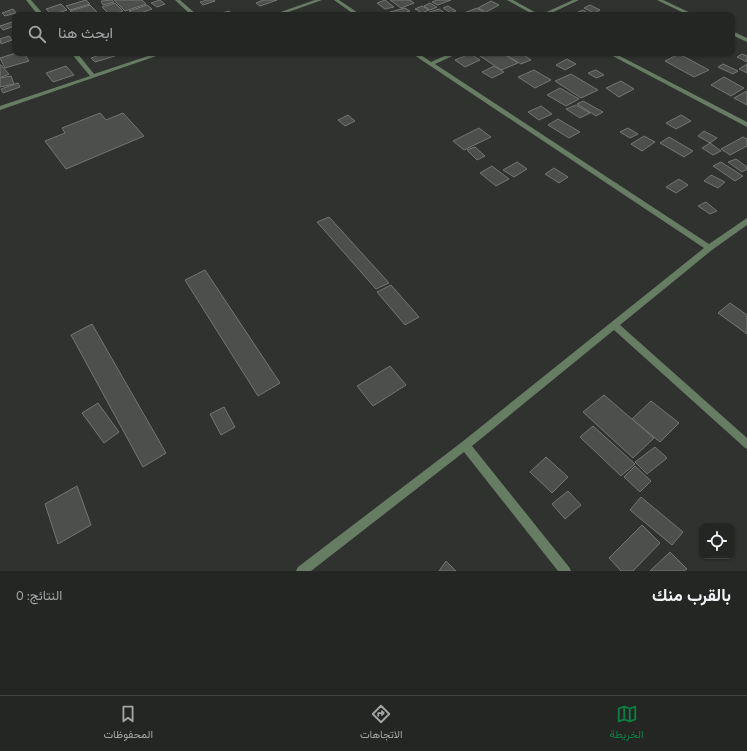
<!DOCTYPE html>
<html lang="ar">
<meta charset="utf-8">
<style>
body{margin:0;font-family:Karla,Vazirmatn,sans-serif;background:#2c2e2c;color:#f1f3f6;direction:rtl}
.controls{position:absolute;right:12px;bottom:12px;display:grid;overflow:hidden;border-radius:8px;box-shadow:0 1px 3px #0004}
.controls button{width:36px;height:36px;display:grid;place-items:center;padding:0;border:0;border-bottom:1px solid #414341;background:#242624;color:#f1f3f6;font:20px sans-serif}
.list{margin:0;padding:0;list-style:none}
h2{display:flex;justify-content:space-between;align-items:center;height:52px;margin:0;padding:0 16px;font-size:17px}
h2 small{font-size:13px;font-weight:400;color:#a3a5a6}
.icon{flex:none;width:22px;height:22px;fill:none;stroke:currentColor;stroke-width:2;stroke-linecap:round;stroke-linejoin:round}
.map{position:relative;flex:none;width:747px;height:571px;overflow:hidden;direction:ltr}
.search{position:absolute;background:#242624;box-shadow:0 1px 3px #0004;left:12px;right:12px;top:12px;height:44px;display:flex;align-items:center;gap:10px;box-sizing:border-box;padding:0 14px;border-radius:8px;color:#a3a5a6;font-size:15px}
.sheet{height:124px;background:#242624}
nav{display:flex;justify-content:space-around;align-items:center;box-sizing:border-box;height:56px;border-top:1px solid #414341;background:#242624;font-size:11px;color:#a3a5a6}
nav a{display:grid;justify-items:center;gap:2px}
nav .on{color:#0b8043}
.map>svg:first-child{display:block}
</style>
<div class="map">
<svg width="747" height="571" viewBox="0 0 747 571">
<rect width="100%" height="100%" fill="#303230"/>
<!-- building -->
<g fill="#4c4f4c" stroke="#737673">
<path d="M86,0L90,4L70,10L66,6Z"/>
<path d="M112,0L114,2L103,5L101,1Z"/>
<path d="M114,0H142L146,4L125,11Z"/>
<path d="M160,0L165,4L157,7L151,3Z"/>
<path d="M207,0H214L215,1L203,5L200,2Z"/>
<path d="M263,0H277L260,6L256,3Z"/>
<path d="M385,0L394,7L385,9L377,3Z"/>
<path d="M390,0H410L414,3L401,8Z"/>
<path d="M437,0H451L438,5L432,2Z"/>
<path d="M491,1L499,5L486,12L478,8Z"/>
<path d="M115,3L123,11L110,15L102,7Z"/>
<path d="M430,3L437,7L430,10L424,6Z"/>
<path d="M61,4L67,10L52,15L46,9Z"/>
<path d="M90,5L97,12L86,15H74L70,11Z"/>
<path d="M147,5L152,9L135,15L129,11Z"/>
<path d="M590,5L600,10L594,13L584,8Z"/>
<path d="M422,6L429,10L422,13L415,9Z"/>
<path d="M448,6L456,11L451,13L443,8Z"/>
<path d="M405,8L410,11L398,15H394L390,12Z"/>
<path d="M477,8L488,15H466L464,13Z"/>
<path d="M13,9L16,13L5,16L2,13Z"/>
<path d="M439,9L448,15L423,14Z"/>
<path d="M583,10L588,13L583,15H571Z"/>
<path d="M229,11L234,15H214Z"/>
<path d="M15,21V26L3,30L0,26Z"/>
<path d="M9,36L12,40L1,44L0,39Z"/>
<path d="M16,53H24L29,61L5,68L0,58Z"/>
<path d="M105,53H112L115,56L95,62L91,58Z"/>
<path d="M502,53L518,63L501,70L477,54Z"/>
<path d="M510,53H521L531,60L521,64L506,55Z"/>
<path d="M470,54L480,60L465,67L455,60Z"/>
<path d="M679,54L709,70L694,77L665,61Z"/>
<path d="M742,54L747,56V62L737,57Z"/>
<path d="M567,59L576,64L565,70L556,65Z"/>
<path d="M723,64L738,71L733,74L718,67Z"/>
<path d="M747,64V73L739,69Z"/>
<path d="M0,65H1L9,74L0,78Z"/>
<path d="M66,66L74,75L53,82L46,73Z"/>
<path d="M494,66L504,72L492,78L482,72Z"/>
<path d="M534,70L551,80L535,88L518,77Z"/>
<path d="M596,70L604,75L596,78L588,73Z"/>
<path d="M571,74L598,90L581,98L555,81Z"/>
<path d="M11,76L14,84L0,87V78Z"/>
<path d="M724,77L744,88L731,96L711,85Z"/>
<path d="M621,81L634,89L619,97L606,88Z"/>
<path d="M18,83L20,87L3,93L1,89Z"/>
<path d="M560,88L579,99L566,106L547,95Z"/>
<path d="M747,91V105L734,98Z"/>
<path d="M583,101L603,112L596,116L577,104Z"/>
<path d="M576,105L590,113L580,118L566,109Z"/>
<path d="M541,106L552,114L539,120L528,112Z"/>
<path d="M100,113L106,120L123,113L144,136L66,169L45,141L65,133L62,128Z"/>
<path d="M348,115L355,121L345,126L338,120Z"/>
<path d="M681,115L691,121L676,129L666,123Z"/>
<path d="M558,119L580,132L569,138L548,125Z"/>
<path d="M479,128L491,137L464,150L453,141Z"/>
<path d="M628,128L638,134L630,138L620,132Z"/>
<path d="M704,131L717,138L710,143L698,136Z"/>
<path d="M644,136L655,142L642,151L631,144Z"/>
<path d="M669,137L693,151L684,157L660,143Z"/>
<path d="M743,137L747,139V146L730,155L721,149Z"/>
<path d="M710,143L721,151L713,155L702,148Z"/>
<path d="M475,147L485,156L477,160L467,150Z"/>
<path d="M736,159L747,167V169L742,172L728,162Z"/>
<path d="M517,162L527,169L514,177L503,170Z"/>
<path d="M721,162L743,176L735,181L713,166Z"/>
<path d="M492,166L509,179L496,186L480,173Z"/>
<path d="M554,168L568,177L559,183L545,174Z"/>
<path d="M711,175L725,182L718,188L704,181Z"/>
<path d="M679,179L688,185L676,193L666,187Z"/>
<path d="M706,202L717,211L710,214L698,206Z"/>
<path d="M329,217L389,283L376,289L317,222Z"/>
<path d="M205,270L280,383L258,396L185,280Z"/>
<path d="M391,285L419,317L405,325L377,292Z"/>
<path d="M730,303L747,315V334L718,313Z"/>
<path d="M92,324L166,453L143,467L71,335Z"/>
<path d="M390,366L406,385L373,406L357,386Z"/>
<path d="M604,395L654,438L633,458L583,412Z"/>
<path d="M651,401L679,423L660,442L632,419Z"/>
<path d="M98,403L119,432L104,443L82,413Z"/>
<path d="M224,407L235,427L221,435L210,414Z"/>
<path d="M593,426L635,464L621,476L580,437Z"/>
<path d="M655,447L667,458L647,474L635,462Z"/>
<path d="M546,457L568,477L552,493L530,472Z"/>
<path d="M635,466L651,481L640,492L624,477Z"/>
<path d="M77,486L91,525L58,544L45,504Z"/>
<path d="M568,491L581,505L565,519L552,504Z"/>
<path d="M641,497L683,532L672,545L630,510Z"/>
<path d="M642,525L660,543L633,571H621L609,558Z"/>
<path d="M670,552L687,569L684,571H650Z"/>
<path d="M446,561L456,571H439Z"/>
</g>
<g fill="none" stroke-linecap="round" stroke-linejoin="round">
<!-- minor -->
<g fill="#677d63" fill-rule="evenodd">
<path d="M26,0H31L44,15H38Z"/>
<path d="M175,0H180L197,15H191Z"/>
<path d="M315,0H322L280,15H272Z"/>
<path d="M334,0H339L361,15H355Z"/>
<path d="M507,0H513L540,15L573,0H579L547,15H534Z"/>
<path d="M657,0H663L695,15H688Z"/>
<path d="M732,31L747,38V42L732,35Z"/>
<path d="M71,53H77L94,74L157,53H165L0,110V106L90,76Z"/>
<path d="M411,53H418L431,62L451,53H459L435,64L709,244L747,218V225L712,250L620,325L747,438V449L744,447L614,330L472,446L569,567L571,571H558L464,452L311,571H296L298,567L462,442L704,248Z"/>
<path d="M607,53H614L747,122V127Z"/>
</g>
</g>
</svg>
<div class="controls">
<button><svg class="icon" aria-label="locate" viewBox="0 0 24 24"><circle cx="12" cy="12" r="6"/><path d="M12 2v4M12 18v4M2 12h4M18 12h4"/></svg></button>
</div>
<div class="search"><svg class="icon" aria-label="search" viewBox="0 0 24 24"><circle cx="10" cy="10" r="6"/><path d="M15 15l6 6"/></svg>ابحث هنا</div>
</div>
<section class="sheet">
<h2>بالقرب منك<small>النتائج: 0</small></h2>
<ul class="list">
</ul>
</section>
<nav>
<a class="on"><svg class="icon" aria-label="map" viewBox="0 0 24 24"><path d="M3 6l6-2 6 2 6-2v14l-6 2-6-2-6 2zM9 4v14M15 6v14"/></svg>الخريطة</a>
<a><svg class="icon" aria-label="directions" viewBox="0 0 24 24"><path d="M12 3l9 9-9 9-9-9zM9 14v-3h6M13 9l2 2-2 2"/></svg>الاتجاهات</a>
<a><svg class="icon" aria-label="saved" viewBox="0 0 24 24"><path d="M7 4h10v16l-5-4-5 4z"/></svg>المحفوظات</a>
</nav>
